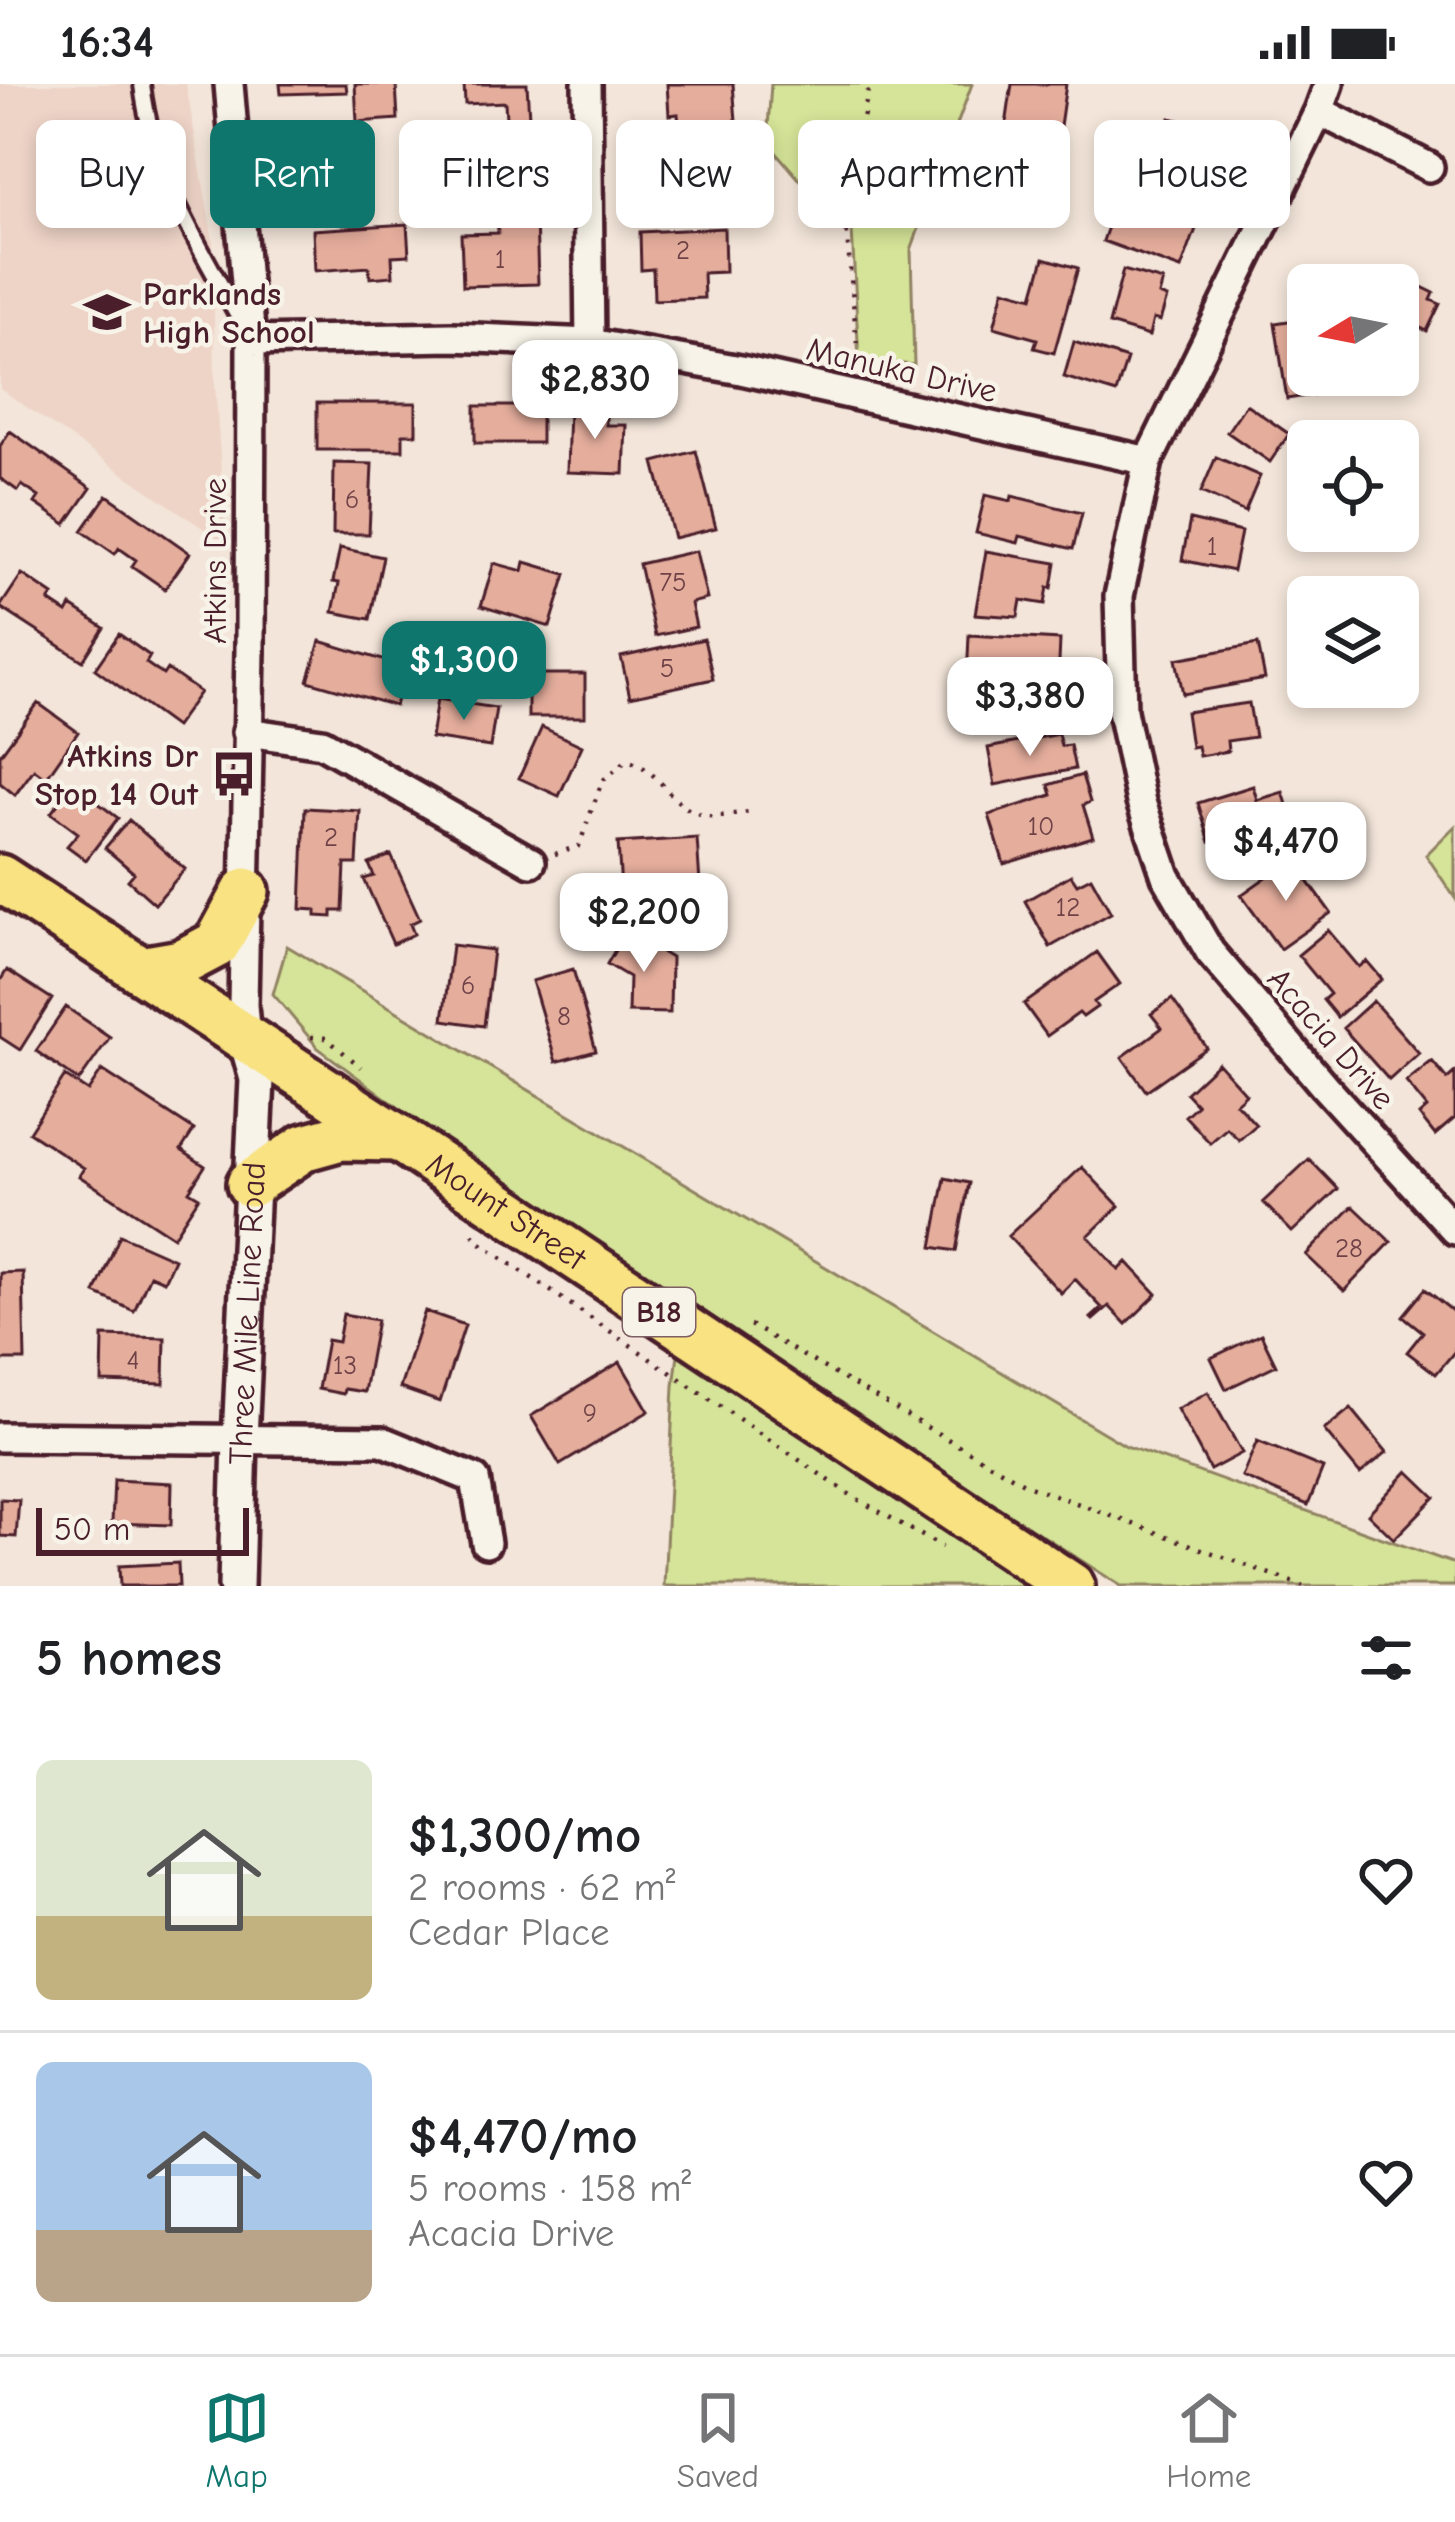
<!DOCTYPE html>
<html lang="en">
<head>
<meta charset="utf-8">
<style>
	:root { --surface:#fff; --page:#f6f6f6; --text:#202124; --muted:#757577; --line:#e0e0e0; --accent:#0f766e }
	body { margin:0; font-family:"Comic Neue",sans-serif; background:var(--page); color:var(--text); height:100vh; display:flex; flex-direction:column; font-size:45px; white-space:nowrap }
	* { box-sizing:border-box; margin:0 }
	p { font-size:39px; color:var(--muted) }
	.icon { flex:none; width:66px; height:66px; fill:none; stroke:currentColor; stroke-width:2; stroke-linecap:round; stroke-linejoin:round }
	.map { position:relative; height:1502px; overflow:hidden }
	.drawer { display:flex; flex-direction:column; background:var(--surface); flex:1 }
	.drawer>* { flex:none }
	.guide { position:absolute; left:36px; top:36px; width:1383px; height:108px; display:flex; gap:24px }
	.needle { width:78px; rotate:260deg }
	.fabs { position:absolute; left:1287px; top:180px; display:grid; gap:24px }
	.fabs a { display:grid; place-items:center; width:132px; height:132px; border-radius:18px; background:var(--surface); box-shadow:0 6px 18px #0003; font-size:60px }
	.scale { position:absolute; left:36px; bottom:30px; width:213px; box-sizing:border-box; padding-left:12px; border:6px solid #4a1f2b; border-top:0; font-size:33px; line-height:42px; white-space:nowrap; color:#4a1f2b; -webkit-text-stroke:9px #f7f3e8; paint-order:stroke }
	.price { position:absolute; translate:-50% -102px; padding:0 27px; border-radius:24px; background:#fff; color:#222; font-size:39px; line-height:78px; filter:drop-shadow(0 3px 6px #0008) }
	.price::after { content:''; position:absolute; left:50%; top:72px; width:36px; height:27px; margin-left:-18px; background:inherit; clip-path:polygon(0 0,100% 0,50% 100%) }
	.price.selected { background:var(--accent); color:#fff }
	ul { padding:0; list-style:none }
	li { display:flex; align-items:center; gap:36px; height:300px; padding:0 36px }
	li+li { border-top:3px solid var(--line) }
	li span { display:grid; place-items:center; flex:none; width:336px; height:240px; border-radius:18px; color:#555 }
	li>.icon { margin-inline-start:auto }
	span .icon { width:144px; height:144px; fill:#fffc; stroke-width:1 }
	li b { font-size:51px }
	h2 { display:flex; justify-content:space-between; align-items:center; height:144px; padding:0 36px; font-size:51px }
	.pill { padding:0 42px; border-radius:18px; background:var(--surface); box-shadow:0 6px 18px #0003; font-size:42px; line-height:108px }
	.pill.selected { background:var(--accent); color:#fff }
	.status { display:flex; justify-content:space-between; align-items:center; height:84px; padding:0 60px; background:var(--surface); direction:ltr }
	.status svg { height:33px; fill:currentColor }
	.tab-bar { display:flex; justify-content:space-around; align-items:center; height:168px; border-top:3px solid var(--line); background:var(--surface); font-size:33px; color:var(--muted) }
	.tab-bar a { display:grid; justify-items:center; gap:6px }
	.tab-bar .selected { color:var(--accent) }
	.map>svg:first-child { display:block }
	.built { fill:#eed4c7 }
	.green { fill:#d5e498; stroke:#908262; stroke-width:3 }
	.building { fill:#e4ad9c; stroke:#4a1f2b; stroke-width:3 }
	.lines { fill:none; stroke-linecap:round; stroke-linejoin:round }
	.service-casing { stroke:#4a1f2b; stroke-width:22 }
	.minor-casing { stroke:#4a1f2b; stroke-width:36 }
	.tertiary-casing { stroke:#4a1f2b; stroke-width:42 }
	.trunk-casing { stroke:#4a1f2b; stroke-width:54 }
	.path { stroke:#4a1f2b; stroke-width:4.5; stroke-dasharray:3 9; stroke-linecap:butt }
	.service { stroke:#f7f3e8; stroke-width:14 }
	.minor { stroke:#f7f3e8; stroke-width:27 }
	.tertiary { stroke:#f7f3e8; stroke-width:33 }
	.trunk { stroke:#f8e281; stroke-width:45 }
	.labels { text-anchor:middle; stroke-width:9; stroke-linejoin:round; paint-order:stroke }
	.number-label { font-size:27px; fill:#704247 }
	.shield { fill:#f7f3e8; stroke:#7e5f64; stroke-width:3 }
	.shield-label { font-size:30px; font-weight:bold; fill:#4a1f2b }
	.poi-label { font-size:33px; font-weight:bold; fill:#4a1f2b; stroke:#f7f3e8; text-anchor:start }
	.street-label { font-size:33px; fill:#4a1f2b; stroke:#f7f3e8 }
</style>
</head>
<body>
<div class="status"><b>16:34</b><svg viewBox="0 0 49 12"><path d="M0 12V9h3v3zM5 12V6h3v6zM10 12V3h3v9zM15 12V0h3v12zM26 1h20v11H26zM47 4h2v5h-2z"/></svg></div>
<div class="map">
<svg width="1455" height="1502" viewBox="0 0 1455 1502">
	<rect width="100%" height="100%" fill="#f3e5d9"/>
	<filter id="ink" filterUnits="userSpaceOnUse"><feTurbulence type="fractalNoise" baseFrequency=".00833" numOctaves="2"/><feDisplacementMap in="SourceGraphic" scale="24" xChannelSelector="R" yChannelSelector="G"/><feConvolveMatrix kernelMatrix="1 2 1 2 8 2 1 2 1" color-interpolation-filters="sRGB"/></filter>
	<g filter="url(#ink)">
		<path class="built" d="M0 0H186L213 157 215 299 226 460 0 305Z"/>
		<path class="green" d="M771 0H972L911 166 914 281 859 276 852 146 806 103 767 58Z
			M1455 742V814L1426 771Z
			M287 862 1126 1362 1455 1480V1502H1121L548 1134 318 964 273 910Z
			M679 1263 1042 1502H664L674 1302Z"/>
		<path class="building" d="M280 0H346L347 8 281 10Z
			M355 0H396L398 35 357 38Z
			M464 0H527L529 34 506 35 505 18 465 20Z
			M667 0H733L737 49 680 53 678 30 669 31Z
			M1012 0H1066L1050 112 997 104Z
			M1170 34 1228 48 1210 118 1182 110 1185 97 1156 90Z
			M533 44 534 69 519 70 521 101 481 104 477 48Z
			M350 51 352 75 365 74 368 115 323 118 321 86 303 87 300 56Z
			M735 70 737 110 682 112V119H672V112L650 113 648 73Z
			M1117 116 1196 145 1181 185 1103 157Z
			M536 132 538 200 463 202 461 150 498 149 497 133Z
			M407 140 409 171 392 172 393 192 370 194 369 183 315 187 313 146Z
			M724 144 725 188 703 189 704 214 654 216 653 185 641 186 640 148Z
			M1044 174 1078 184 1054 269 1034 264 1037 255 994 243 1004 205 1033 213Z
			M1123 186 1163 197 1159 211 1167 214 1160 237 1153 235 1149 252 1109 240Z
			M1391 188 1434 209 1431 216 1440 220 1427 247 1398 233V201H1385Z
			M1330 191 1332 201H1308V226L1303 196Z
			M1308 234V291H1322L1325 309 1287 315 1275 239Z
			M1074 258 1127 275 1116 309 1064 293Z
			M317 319H416V350H403V366H317Z
			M1246 320 1289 350 1270 378 1227 348Z
			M475 322H541V359H475Z
			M569 322 606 323V341H626L624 390 567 388Z
			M10 347 91 404 66 440 35 419 39 413 22 401 18 407 0 394V362Z
			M696 367 716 444 674 454 654 378Z
			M1216 373 1260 392 1245 428 1201 408Z
			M334 379 372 380 369 450H333Z
			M107 411 190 469 165 505 132 482 136 476 119 464 115 470 82 447Z
			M985 411 1011 417 1012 412 1082 429 1073 465 1020 452 1018 459 976 449Z
			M1190 436 1241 448 1233 487 1182 476Z
			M340 464 383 473 370 535 333 528 339 499 333 498Z
			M696 467 707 515 691 519 696 543 655 552 639 480Z
			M986 467 1056 479 1052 504 1048 503 1045 520 1021 516 1018 533 975 530Z
			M525 478 566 490 550 543 481 522 494 479 523 487Z
			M22 490 53 511 49 517 67 529 71 522 104 544 83 577 0 523Z
			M453 549 508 569 506 575 520 581 509 611 440 586Z
			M119 550 150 572 146 579 163 591 167 585 200 608 175 643 95 585Z
			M969 551 1060 556 1058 600 1006 597 1005 621 966 619Z
			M704 555 713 595 630 613 621 573Z
			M320 557 406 583 395 622 308 597Z
			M1258 560 1265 595 1183 610 1176 575Z
			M528 590H585V633H528Z
			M437 615 496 624 490 663 431 654Z
			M38 619 78 648 46 694 34 685 15 711 0 699V671Z
			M1249 619 1255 653 1227 657 1228 667 1199 672 1197 662 1191 663 1186 628Z
			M542 643 582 662 559 712 519 694Z
			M1058 650 1061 662 1070 661 1075 685 995 701 988 664Z
			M1082 691 1090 718 1083 721 1093 753 1004 780 989 731 1052 711 1049 701Z
			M73 700 118 734 86 776 67 762 78 749 51 729Z
			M1253 702 1257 716 1283 708 1299 757 1257 771 1260 779 1232 788 1221 754 1210 758 1198 719Z
			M305 724 360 727 357 780H345L343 827H332V833L316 832V826L301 825Z
			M129 736 185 785 155 820 128 796 134 789 105 764Z
			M697 754 700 800 621 805 618 759Z
			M391 771 420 835 410 840 414 850 393 860 364 795 374 792 369 780Z
			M1292 775 1331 829 1280 865 1241 811Z
			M1071 791 1077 800 1091 793 1111 829 1050 863 1025 817Z
			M1328 846 1359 883 1367 877 1382 895 1337 933 1323 916 1330 910 1298 871Z
			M626 847 671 874 670 929 628 928 629 893 607 880Z
			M452 861 493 866 484 942 443 936Z
			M1097 868 1120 900 1094 918 1097 923 1083 933 1079 929 1047 952 1024 920Z
			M573 885 596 967 556 978 532 897Z
			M7 886 52 915 20 966 0 953V897Z
			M1172 915 1207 964 1146 1007 1122 973 1162 944 1151 930Z
			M1373 917 1419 969 1389 996 1343 944Z
			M66 923 110 953 79 997 36 967Z
			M1432 977 1447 995 1455 988V1034L1435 1051 1419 1031 1427 1024 1406 998Z
			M1218 979 1246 1010 1236 1019 1256 1041 1239 1056 1227 1044 1210 1059 1185 1032 1197 1021 1186 1009Z
			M102 986 194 1046 181 1066 205 1082 189 1107 199 1113 173 1153 79 1092 84 1084 29 1048 65 992 88 1007Z
			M1309 1075 1338 1105 1292 1148 1263 1118Z
			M1082 1083 1119 1122 1088 1152 1119 1186 1127 1178 1157 1210 1126 1240 1109 1222 1093 1236 1091 1234 1102 1224 1075 1195 1061 1209 1008 1152Z
			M945 1094 969 1099 956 1167 932 1163Z
			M1353 1122 1391 1158 1344 1207 1306 1171Z
			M120 1151 174 1175 164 1197 150 1191 134 1227 95 1209Z
			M23 1188 25 1276H0V1189Z
			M1425 1205 1455 1229V1267L1436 1290 1407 1268 1423 1248 1403 1232Z
			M425 1227 465 1241 440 1318 400 1304Z
			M343 1230 377 1236 364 1308 344 1305 343 1310 318 1305 327 1256 338 1258Z
			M1261 1250 1276 1281 1226 1305 1211 1274Z
			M103 1252 165 1254 164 1300 102 1298Z
			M620 1278 649 1327 560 1381 531 1332Z
			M1208 1308 1242 1369 1210 1386 1177 1325Z
			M1351 1324 1387 1368 1360 1390 1324 1346Z
			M1257 1357 1323 1384 1308 1421 1242 1393Z
			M1408 1387 1435 1413 1394 1455 1368 1430Z
			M114 1396 172 1399 171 1441 112 1439Z
			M0 1415 19 1416 16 1453 0 1452Z
			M178 1479 179 1502H120L119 1482Z"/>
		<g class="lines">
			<g class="service-casing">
				<path id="service" d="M142 0C152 90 200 164 243 241"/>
			</g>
			<g class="minor-casing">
				<path id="minor" d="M229 0 251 257 250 567 243 921 246 955
					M587 0 590 259
					M1319 27 1429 83
					M251 257 452 253 590 259 741 286 1148 377 1319 27 1329 0
					M1148 377 1119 512 1122 627 1141 718 1166 792 1210 868 1324 1002 1455 1146
					M247 648 322 659 531 778
					M0 1353 382 1357 475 1395 486 1459"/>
			</g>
			<g class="tertiary-casing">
				<g id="tertiary">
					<path id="s1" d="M236 1502 240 1355 257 995 246 955"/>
				</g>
			</g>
			<g class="trunk-casing">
				<g id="trunk">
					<path id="s2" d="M0 794 398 1054 1071 1502"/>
					<path d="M141 886 181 879 217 860 246 807"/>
					<path d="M250 1100 305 1063 341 1053 398 1054"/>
				</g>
			</g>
			<path class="path" d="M859 283 846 140 869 0
				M555 770 579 762 602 697 627 676C665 687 669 727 709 732 722 733 737 729 750 728
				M311 953 326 954 361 983
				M473 1150 479 1158 852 1412 942 1463
				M750 1241 1027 1401 1303 1502"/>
			<use href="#service" class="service"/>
			<use href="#minor" class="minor"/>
			<use href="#tertiary" class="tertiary"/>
			<use href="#trunk" class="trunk"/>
		</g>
	</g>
	<defs>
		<g id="school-bare" transform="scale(3.6)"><path d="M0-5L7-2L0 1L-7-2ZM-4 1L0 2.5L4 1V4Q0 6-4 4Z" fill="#4a1f2b" stroke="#f7f3e8" stroke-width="2.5" paint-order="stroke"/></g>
		<g id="bus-bare" transform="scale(3.6)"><path d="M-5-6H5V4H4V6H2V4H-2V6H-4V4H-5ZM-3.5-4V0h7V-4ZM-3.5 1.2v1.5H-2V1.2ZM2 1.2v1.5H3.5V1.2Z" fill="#4a1f2b" stroke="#f7f3e8" stroke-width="2.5" paint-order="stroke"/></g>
	</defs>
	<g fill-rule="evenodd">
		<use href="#school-bare" x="107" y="228"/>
		<use href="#bus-bare" x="234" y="690"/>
	</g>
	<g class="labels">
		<g class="number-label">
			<text x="683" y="175">2</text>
			<text x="500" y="184">1</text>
			<text x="352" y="424">6</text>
			<text x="1212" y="471">1</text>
			<text x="673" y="507">75</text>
			<text x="667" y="593">5</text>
			<text x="1041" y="751">10</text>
			<text x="331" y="762">2</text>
			<text x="1068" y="832">12</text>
			<text x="468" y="910">6</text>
			<text x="564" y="941">8</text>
			<text x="1349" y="1173">28</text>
			<text x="133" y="1285">4</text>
			<text x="345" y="1290">13</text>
			<text x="590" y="1338">9</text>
		</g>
		<rect class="shield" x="623" y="1204" width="72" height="48" rx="9"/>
		<g class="shield-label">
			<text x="659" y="1238">B18</text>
		</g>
		<g class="poi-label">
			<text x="143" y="221">Parklands<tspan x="143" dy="38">High School</tspan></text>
			<text x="198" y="683" text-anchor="end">Atkins Dr<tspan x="198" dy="38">Stop 14 Out</tspan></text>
		</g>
		<g class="street-label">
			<text transform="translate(902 285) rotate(13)" y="12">Manuka Drive</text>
			<text transform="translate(214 477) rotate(-90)" y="12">Atkins Drive</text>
			<text transform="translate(1332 954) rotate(49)" y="12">Acacia Drive</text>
			<text dy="12" stroke="none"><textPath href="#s2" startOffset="606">Mount Street</textPath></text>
			<text dy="12" stroke="none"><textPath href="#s1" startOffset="273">Three Mile Line Road</textPath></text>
		</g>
	</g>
</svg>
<div class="fabs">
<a><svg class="needle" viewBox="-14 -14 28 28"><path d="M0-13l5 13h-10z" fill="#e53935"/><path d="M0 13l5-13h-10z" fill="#757577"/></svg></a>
<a><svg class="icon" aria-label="locate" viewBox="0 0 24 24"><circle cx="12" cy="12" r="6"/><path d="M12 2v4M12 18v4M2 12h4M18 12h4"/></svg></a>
<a><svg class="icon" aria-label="layers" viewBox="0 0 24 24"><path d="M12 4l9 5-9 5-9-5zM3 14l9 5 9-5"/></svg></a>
</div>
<div class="scale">50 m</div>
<b class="price" style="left:595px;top:358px">$2,830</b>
<b class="price selected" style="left:464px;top:639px">$1,300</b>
<b class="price" style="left:1030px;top:675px">$3,380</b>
<b class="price" style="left:1286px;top:820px">$4,470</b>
<b class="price" style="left:644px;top:891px">$2,200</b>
<div class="guide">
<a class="pill">Buy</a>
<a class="pill selected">Rent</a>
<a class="pill">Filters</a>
<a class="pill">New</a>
<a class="pill">Apartment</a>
<a class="pill">House</a>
</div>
</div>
<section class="drawer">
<h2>5 homes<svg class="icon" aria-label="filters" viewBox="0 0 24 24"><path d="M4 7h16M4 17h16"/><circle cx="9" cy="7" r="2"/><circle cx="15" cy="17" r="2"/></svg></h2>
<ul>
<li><span style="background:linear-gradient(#dfe7d0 65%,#c2b280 0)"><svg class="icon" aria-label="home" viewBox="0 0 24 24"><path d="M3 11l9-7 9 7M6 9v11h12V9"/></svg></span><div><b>$1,300/mo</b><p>2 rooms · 62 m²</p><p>Cedar Place</p></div><svg class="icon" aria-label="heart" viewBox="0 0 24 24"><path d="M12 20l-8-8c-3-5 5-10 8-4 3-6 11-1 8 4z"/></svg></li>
<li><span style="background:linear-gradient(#a9c7e8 70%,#b9a48a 0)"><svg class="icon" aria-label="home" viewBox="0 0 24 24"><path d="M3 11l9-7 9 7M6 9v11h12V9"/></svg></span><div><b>$4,470/mo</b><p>5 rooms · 158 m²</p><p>Acacia Drive</p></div><svg class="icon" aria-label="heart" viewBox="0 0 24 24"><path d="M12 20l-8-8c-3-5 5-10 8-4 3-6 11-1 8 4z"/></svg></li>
</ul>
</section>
<nav class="tab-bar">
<a class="selected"><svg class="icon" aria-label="map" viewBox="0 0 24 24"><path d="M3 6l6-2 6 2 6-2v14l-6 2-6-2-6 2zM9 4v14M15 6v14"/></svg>Map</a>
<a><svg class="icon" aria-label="saved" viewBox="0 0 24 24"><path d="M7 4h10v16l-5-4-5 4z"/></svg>Saved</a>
<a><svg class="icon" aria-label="home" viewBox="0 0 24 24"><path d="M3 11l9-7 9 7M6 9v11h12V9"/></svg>Home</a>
</nav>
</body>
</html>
